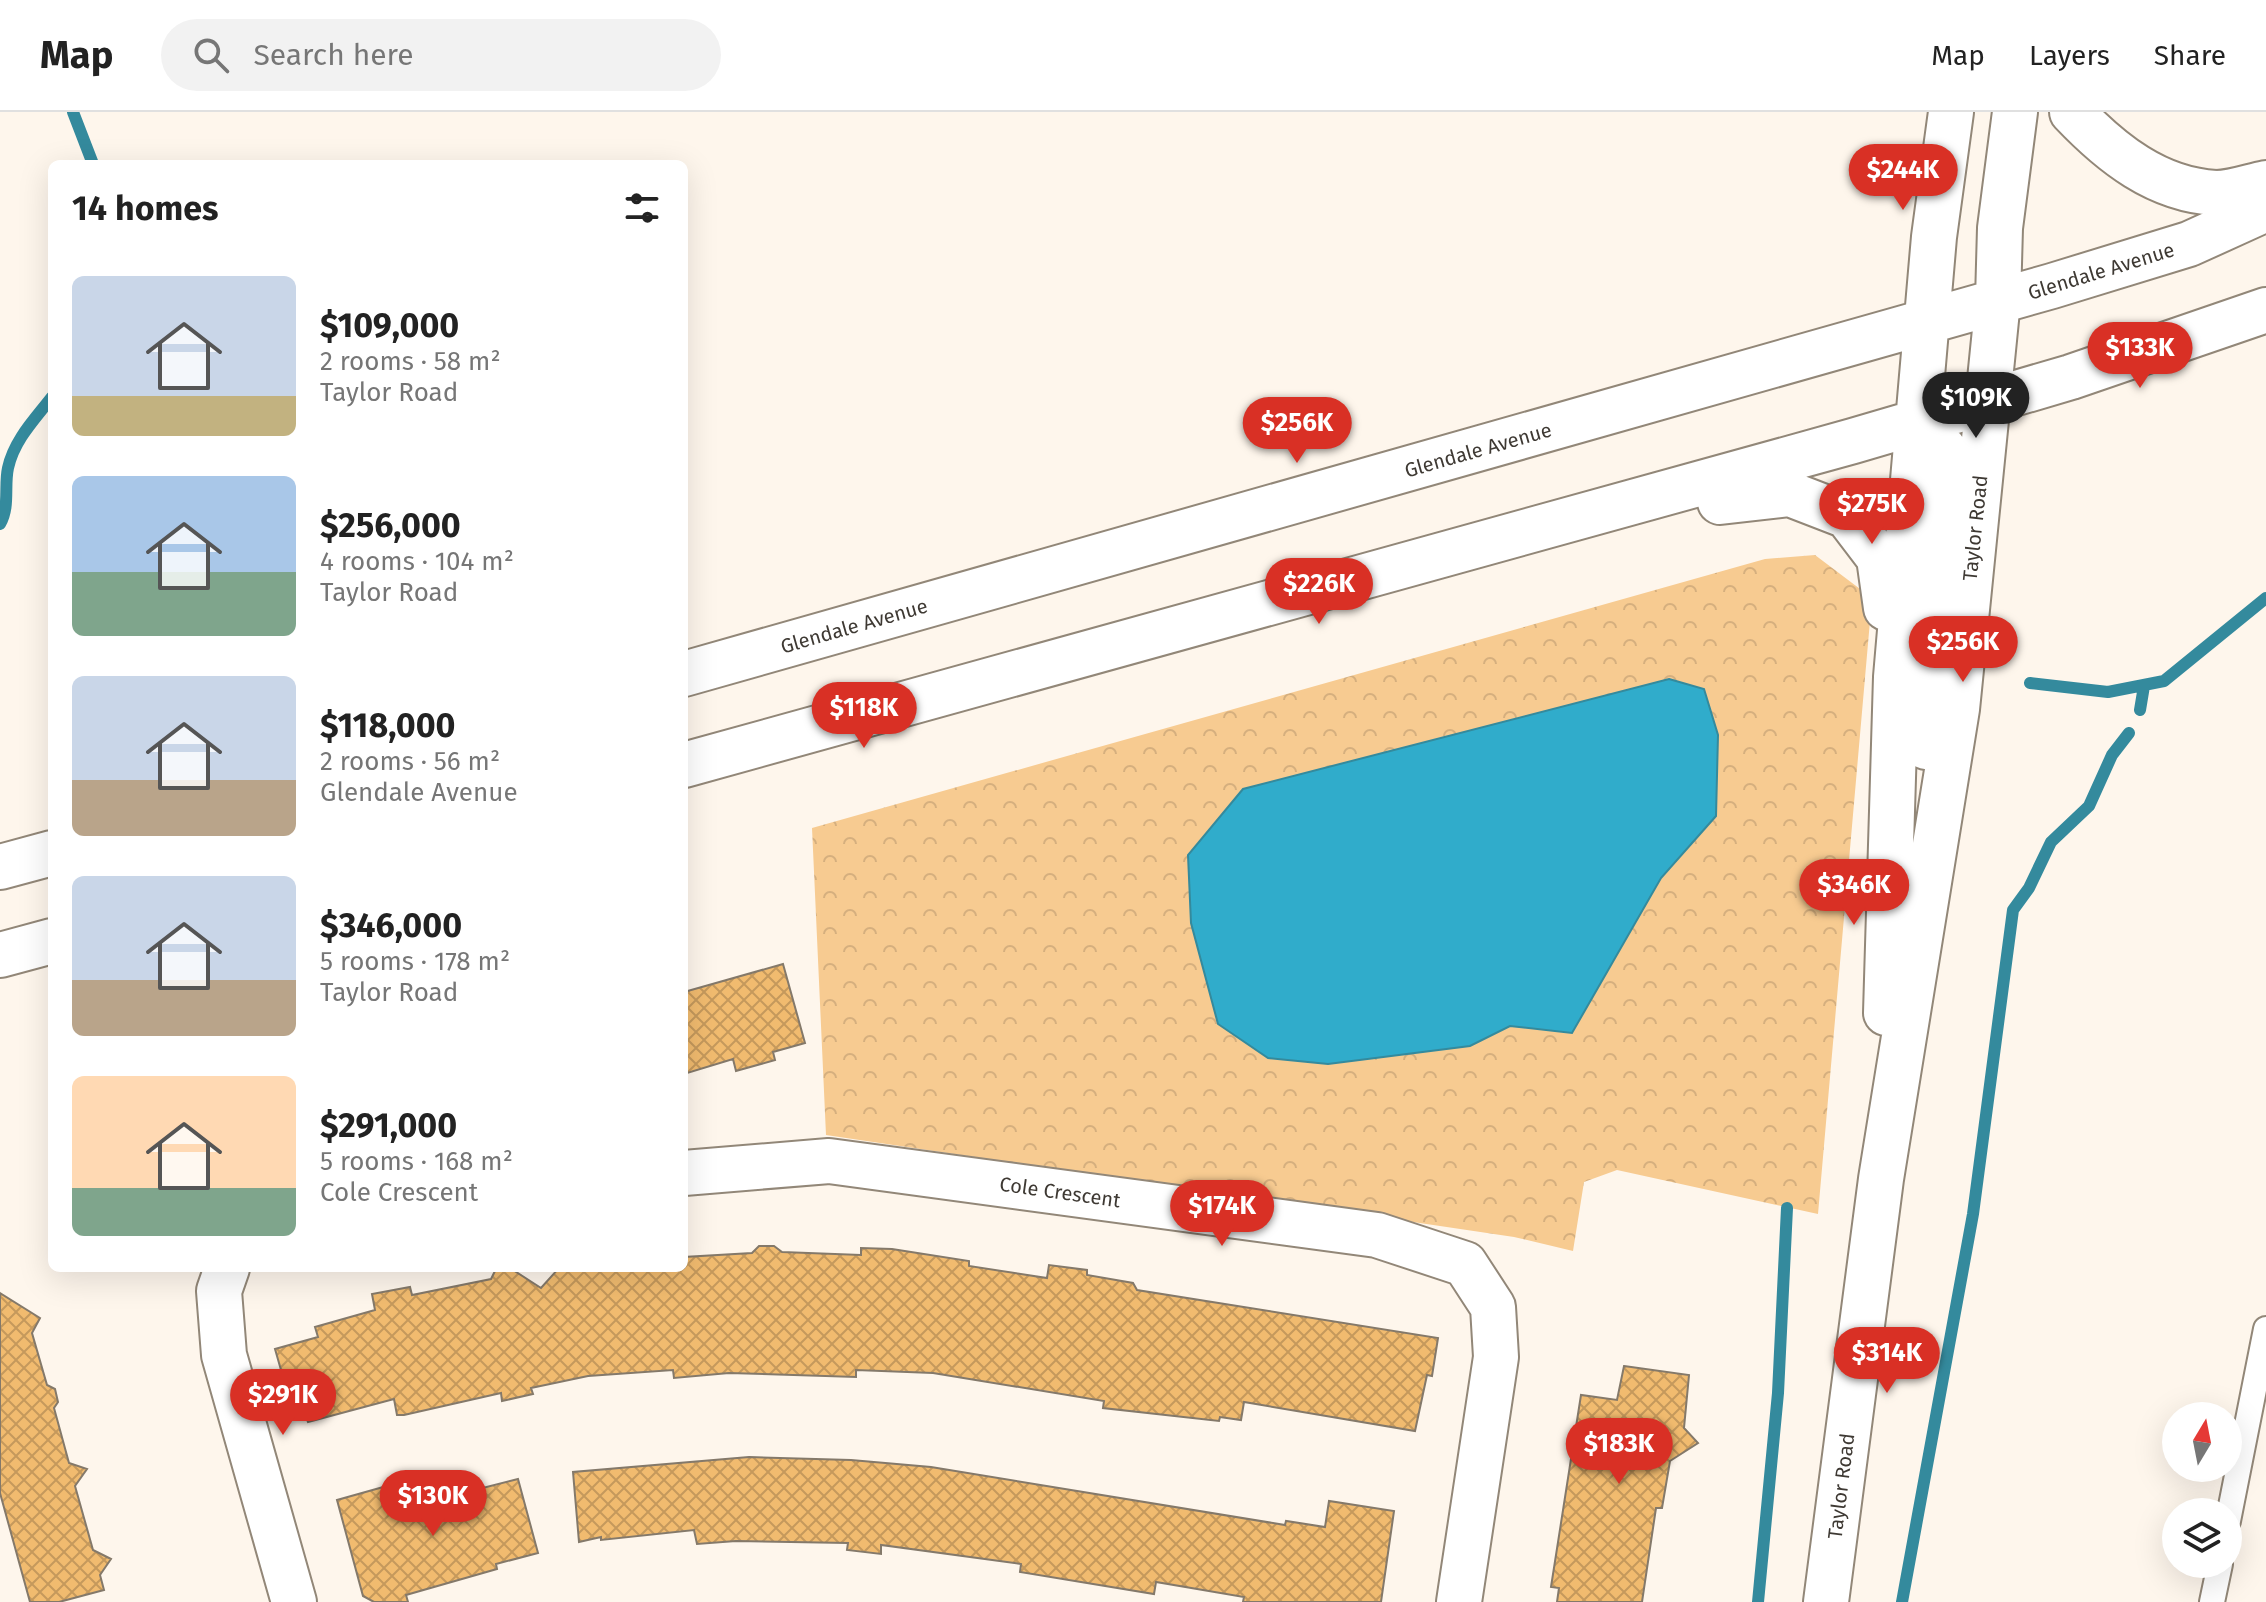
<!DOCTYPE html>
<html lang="en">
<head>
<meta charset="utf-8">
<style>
	:root { --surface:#fff; --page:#f2f2f2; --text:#222; --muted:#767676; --line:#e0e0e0; --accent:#d93025 }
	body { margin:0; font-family:"Fira Sans",sans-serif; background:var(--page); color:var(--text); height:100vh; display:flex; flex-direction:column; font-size:30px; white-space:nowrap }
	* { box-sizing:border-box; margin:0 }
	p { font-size:26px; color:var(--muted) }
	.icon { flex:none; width:44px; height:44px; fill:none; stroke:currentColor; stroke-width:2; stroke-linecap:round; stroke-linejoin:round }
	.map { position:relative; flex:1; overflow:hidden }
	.sheet { position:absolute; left:48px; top:48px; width:640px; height:1112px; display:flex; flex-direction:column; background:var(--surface); border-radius:12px; box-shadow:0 8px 32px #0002 }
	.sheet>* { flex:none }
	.needle { width:52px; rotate:10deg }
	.tools { position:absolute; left:2162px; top:1290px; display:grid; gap:16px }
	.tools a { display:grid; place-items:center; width:80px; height:80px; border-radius:50%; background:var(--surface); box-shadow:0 8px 32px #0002; font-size:40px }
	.price { position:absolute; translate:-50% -68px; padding:0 18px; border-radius:28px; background:var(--accent); color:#fff; font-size:26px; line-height:52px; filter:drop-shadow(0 2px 4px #0008) }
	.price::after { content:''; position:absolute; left:50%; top:48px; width:24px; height:18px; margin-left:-12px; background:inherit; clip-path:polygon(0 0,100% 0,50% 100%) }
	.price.on { background:#222; color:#fff }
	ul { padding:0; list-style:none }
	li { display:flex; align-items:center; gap:24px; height:200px; padding:0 24px }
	li span { display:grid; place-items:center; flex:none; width:224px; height:160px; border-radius:12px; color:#555 }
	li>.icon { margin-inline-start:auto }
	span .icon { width:96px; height:96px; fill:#fffc; stroke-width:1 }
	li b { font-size:34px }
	h2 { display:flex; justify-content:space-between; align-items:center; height:96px; padding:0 24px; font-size:34px }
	header { display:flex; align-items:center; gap:48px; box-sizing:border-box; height:112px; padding:0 40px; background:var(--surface); border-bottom:2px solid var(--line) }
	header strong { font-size:38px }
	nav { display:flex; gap:44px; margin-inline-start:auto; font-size:28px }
	.search { width:560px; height:72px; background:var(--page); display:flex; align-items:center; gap:20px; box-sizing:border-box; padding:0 28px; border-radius:44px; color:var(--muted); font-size:30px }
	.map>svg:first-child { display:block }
	.park { fill:url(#park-crowns) }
	.water { fill:#30accb; stroke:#348a9d; stroke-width:2 }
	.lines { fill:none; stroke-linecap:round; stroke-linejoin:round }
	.stream { stroke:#348a9d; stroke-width:12 }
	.building { fill:url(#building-cross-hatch); stroke:#84796a; stroke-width:2 }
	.lane-casing { stroke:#928778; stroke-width:28 }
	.street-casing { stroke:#928778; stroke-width:48 }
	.secondary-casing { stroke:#928778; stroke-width:48 }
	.lane { stroke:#fff; stroke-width:24 }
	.street { stroke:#fff; stroke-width:44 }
	.secondary { stroke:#fff; stroke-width:44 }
	.labels { text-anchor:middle; stroke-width:8; stroke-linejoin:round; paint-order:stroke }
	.street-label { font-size:20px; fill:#3e3933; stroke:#fff }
</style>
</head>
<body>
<header>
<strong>Map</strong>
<div class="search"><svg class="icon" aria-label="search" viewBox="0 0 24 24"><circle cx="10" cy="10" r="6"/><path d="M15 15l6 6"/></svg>Search here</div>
<nav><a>Map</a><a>Layers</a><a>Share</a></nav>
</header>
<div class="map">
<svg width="2266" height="1490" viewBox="0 0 2266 1490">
	<defs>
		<pattern id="park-crowns" width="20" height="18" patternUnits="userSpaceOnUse" patternTransform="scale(2)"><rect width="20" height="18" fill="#f7cb91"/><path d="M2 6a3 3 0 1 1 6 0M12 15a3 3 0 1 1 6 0" fill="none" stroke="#d5af7e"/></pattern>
		<pattern id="building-cross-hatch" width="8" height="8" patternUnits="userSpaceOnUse" patternTransform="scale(2)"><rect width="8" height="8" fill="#f1bb6f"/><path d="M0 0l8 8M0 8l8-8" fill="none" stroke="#c5995c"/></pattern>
	</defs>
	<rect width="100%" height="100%" fill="#fef6ec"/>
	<path class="park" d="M1815 443 1872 486 1818 1102 1617 1058 1584 1070 1573 1139 1514 1125 826 1023 812 716 1765 447Z"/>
	<path class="water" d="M1669 567 1704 577 1718 623 1716 704 1661 766 1572 921 1510 914 1470 934 1328 952 1268 946 1218 912 1191 811 1188 743 1243 677Z"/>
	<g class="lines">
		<path class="stream" d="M73 0 93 52
			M0 412C10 395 4 374 8 356 14 328 35 307 52 285
			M2030 571 2108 580 2164 569 2266 486
			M2140 598 2144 574
			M1758 1490 1778 1281 1787 1096
			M1902 1490 1973 1102 2013 798 2029 776 2051 730 2089 694 2112 643 2129 621"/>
	</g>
	<path class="building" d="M783 852 805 931 773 940 775 948 736 959 733 947 684 962V880Z
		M759 1134H774L782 1140 861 1143V1136L892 1137 969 1149V1154L1047 1166 1049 1153 1087 1158V1163L1133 1171 1137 1178 1438 1226 1432 1264 1427 1263 1415 1319 1244 1290 1241 1308 1220 1305 1219 1309 1103 1296 1104 1289 933 1261 856 1258V1265L729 1261 674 1266 673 1258 588 1264 531 1276 533 1282 502 1289 501 1281 404 1303H397L394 1287 308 1310 293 1270 285 1272 275 1237 318 1225 315 1215 375 1198 372 1182 410 1175 412 1183 491 1167 495 1159 510 1156 541 1176 559 1156H684V1145L752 1141Z
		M0 1181 40 1206 32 1221 47 1273 55 1277 58 1290 54 1296 69 1351 87 1357 75 1374 93 1438 111 1447 100 1463 104 1478 59 1490H30L0 1381Z
		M1624 1254 1689 1263 1684 1316 1698 1331 1670 1349 1662 1396H1656L1642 1490H1557L1559 1476 1551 1475 1581 1283 1617 1288Z
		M749 1345 851 1348 931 1355 1285 1413 1286 1409 1325 1415 1329 1389 1394 1399 1381 1490H1243L1244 1485 1156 1470 1154 1482 1020 1460 1021 1452 881 1433V1442L847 1438 848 1431 736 1429 697 1432 694 1418 601 1428V1425L579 1430 573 1360Z
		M518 1367 538 1441 496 1452 497 1457 406 1483 408 1490H374L363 1484 337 1388 401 1370 408 1395Z"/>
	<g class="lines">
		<g class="lane-casing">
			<path id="lane" d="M2228 1409 2266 1217
				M2212 1490 2220 1452"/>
		</g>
		<g class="street-casing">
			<path id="street" d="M684 1061 829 1049 1377 1123 1465 1152 1493 1195 1496 1245 1459 1490
				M227 1156 219 1179 224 1243 294 1490"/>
		</g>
		<g class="secondary-casing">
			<path id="secondary" d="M2072 0C2111 41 2157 78 2216 81 2232 81 2251 74 2266 71
				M1720 390 1790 382 1847 404 1879 446 1886 496
				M684 562 2052 174 2189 132 2266 97
				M1926 635 1944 337
				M684 653 1853 329 2071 265 2266 198
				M0 755 52 741
				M0 843 52 829
				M1886 901 1896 565 1934 125 1951 0
				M1826 1490 1881 1067 1957 597 1998 188 2000 116 2015 0"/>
		</g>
		<use href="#lane" class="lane"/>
		<use href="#street" class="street"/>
		<use href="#secondary" class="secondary"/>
	</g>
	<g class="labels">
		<g class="street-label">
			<text transform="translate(2101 159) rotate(-17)" y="7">Glendale Avenue</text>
			<text transform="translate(1478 338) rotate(-16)" y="7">Glendale Avenue</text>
			<text transform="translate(1975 416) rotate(-84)" y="7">Taylor Road</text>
			<text transform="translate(854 514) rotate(-16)" y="7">Glendale Avenue</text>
			<text transform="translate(1060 1080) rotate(8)" y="7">Cole Crescent</text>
			<text transform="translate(1841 1374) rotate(-83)" y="7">Taylor Road</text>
		</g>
	</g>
</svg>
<div class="tools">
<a><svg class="needle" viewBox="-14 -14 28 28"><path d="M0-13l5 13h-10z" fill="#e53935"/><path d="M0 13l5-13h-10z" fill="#767676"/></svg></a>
<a><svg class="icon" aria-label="layers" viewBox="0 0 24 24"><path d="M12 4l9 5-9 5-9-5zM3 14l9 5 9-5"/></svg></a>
</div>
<b class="price" style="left:1903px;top:100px">$244K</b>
<b class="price" style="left:2140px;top:278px">$133K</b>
<b class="price on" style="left:1976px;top:328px">$109K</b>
<b class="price" style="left:1297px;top:353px">$256K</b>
<b class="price" style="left:1872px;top:434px">$275K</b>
<b class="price" style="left:1319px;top:514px">$226K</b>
<b class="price" style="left:1963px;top:572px">$256K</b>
<b class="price" style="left:864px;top:638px">$118K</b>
<b class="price" style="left:1854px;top:815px">$346K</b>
<b class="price" style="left:1222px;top:1136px">$174K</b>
<b class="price" style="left:1887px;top:1283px">$314K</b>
<b class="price" style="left:283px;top:1325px">$291K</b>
<b class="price" style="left:1619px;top:1374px">$183K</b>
<b class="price" style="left:433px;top:1426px">$130K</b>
<section class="sheet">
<h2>14 homes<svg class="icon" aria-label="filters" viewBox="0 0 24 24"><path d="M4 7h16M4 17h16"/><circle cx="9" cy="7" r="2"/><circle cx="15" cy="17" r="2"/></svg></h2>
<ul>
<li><span style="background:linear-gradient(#c9d6e8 75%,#c2b280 0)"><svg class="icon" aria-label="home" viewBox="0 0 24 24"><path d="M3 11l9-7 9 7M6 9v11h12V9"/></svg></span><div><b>$109,000</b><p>2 rooms · 58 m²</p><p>Taylor Road</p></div></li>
<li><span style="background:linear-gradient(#a9c7e8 60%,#7fa58c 0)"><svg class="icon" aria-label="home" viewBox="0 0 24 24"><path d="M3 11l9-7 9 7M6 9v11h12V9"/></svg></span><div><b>$256,000</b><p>4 rooms · 104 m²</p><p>Taylor Road</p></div></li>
<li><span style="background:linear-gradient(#c9d6e8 65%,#b9a48a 0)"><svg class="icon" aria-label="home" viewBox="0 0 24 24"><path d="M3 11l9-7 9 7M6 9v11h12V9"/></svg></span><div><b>$118,000</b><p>2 rooms · 56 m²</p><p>Glendale Avenue</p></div></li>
<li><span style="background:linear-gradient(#c9d6e8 65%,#b9a48a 0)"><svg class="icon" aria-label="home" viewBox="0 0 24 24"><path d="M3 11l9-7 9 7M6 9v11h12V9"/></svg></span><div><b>$346,000</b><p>5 rooms · 178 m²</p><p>Taylor Road</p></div></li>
<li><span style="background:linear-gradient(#ffd9b3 70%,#7fa58c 0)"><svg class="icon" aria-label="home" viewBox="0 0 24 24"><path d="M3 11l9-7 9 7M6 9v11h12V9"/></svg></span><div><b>$291,000</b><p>5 rooms · 168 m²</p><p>Cole Crescent</p></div></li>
</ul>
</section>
</div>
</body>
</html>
